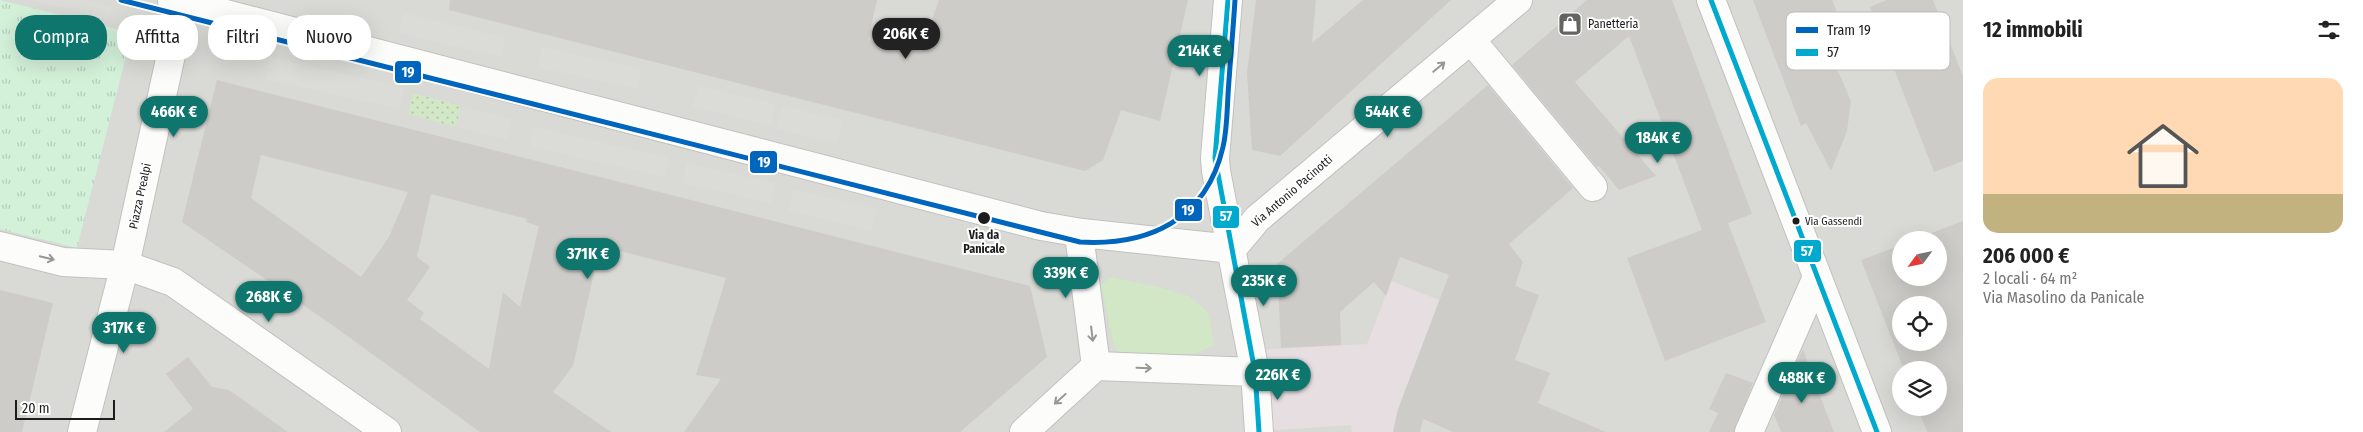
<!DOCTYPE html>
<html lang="it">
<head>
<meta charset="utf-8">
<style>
	:root { --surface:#fff; --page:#f6f6f6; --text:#222; --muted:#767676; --accent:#0f766e }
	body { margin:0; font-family:"Fira Sans Condensed",sans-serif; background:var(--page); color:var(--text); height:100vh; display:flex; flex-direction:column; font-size:19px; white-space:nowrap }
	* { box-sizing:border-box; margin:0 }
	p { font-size:16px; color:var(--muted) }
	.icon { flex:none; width:28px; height:28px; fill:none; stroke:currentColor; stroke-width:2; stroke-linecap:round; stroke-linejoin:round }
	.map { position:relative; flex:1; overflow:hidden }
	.side { display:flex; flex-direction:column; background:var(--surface); width:400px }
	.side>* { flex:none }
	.guide { position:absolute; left:15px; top:15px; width:475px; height:45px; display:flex; gap:10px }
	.needle { width:32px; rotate:237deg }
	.controls { position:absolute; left:1892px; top:231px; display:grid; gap:10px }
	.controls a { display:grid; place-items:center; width:55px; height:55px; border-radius:50%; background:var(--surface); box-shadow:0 5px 20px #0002; font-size:25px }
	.scale { position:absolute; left:15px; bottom:12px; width:100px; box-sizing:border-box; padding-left:5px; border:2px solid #1c1c1c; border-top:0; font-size:14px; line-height:18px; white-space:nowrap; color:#1c1c1c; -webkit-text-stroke:4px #fff; paint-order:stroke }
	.price { position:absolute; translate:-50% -42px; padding:0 11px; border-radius:18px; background:var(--accent); color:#fff; font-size:16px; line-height:32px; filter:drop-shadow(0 1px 2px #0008) }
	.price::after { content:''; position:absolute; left:50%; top:30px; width:15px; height:11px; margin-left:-8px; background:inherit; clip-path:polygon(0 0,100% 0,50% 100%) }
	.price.on { background:#222; color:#fff }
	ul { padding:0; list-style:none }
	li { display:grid; align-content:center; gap:10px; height:265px; padding:0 20px }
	li span { display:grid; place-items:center; height:155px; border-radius:15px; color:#555 }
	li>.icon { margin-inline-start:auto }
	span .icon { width:90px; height:90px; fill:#fffc; stroke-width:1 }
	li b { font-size:21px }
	h2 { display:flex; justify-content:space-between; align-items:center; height:60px; padding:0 20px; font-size:21px }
	.tag { padding:0 18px; border-radius:20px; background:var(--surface); box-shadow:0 5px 20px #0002; font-size:18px; line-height:45px }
	.tag.on { background:var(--accent); color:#fff }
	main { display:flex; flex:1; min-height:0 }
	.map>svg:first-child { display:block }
	.residential { fill:#d9d9d6; fill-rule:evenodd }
	.industrial { fill:#e7dee2 }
	.grass { fill:url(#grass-dots) }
	.park { fill:url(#park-tufts) }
	.garden { fill:#d1e7c5 }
	.parking { fill:#dbdbd8 }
	.building { fill:#cdccc8; fill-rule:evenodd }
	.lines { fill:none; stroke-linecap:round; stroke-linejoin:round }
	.minor-casing { stroke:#c1c1bf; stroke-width:30 }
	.minor { stroke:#fcfcfb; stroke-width:28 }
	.bus-1-casing { stroke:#fff; stroke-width:9 }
	.bus-1 { stroke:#00a9ce; stroke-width:5 }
	.tram-1-casing { stroke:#fff; stroke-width:9 }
	.tram-1 { stroke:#0065bd; stroke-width:5 }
	.oneway { stroke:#979797 }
	.stop-dot { fill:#1c1c1c; stroke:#fff; stroke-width:2 }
	.labels { text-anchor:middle; stroke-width:4; stroke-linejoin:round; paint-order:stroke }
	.bus-label { font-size:11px; fill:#1c1c1c; stroke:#fff; text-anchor:start }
	.poi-label { font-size:12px; fill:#1c1c1c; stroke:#fff; text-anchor:start }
	.street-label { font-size:12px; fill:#1c1c1c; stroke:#fff }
	.stop-label { font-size:12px; font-weight:bold; fill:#1c1c1c; stroke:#fff }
	.key { fill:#fff; stroke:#bbb; stroke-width:1 }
	.key-label { font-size:14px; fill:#1c1c1c }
	.line-badge { stroke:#fff; stroke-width:2 }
	.badge-label { font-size:14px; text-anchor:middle; font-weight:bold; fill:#fff }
</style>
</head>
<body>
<main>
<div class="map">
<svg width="1963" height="432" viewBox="0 0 1963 432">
	<defs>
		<pattern id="grass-dots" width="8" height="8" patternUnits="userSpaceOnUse" patternTransform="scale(1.25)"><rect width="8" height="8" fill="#d1e7c5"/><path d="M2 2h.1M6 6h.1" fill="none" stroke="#b3c6a9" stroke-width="1.8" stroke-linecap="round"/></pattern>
		<pattern id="park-tufts" width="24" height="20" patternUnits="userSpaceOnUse" patternTransform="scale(1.25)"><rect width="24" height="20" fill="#d3f0d9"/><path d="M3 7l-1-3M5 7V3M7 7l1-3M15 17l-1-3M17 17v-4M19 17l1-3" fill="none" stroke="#b5cdba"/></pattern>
	</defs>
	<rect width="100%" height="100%" fill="#eaeae5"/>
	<path class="residential" d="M0 0H1224L1212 159 1255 432H0Z
		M1228 0H1963V432H1259L1232 249 1215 158ZM1901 240H1939V278H1901ZM1901 305H1939V342H1901ZM1901 370H1939V408H1901Z"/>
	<path class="industrial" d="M1391 281 1525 334 1489 432H1453L1398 409 1393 432H1352L1351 425 1261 431 1253 350 1367 344Z"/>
	<path class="grass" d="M413 93 461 106 456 127 408 114Z"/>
	<path class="park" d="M0 0 132 33 77 248 0 229Z"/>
	<path class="garden" d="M1110 277 1158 287 1189 296 1208 312 1214 345 1195 354 1124 356 1114 347 1101 285Z"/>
	<path class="parking" d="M33 0H84L112 7 109 20Z
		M403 13 506 38 501 57 398 33Z
		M542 47 642 69 638 89 537 67Z
		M270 57 404 88 399 109 265 79Z
		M699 86 776 104 771 126 693 107Z
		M461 106 511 119 507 139 456 127Z
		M782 106 842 120 837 143 777 129Z
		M534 127 669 158 664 177 529 146Z
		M687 163 776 183 771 203 682 183Z
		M794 189 877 209 872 231 789 211Z"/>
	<path class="building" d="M450 0H877L868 40 921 52 939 0H1188L1160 121 1121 110 1103 160 1085 171 449 10Z
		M1256 0H1316L1312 43 1363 0H1451L1280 156 1252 150 1247 73Z
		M1587 0H1672L1752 214 1728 223 1766 322 1665 361 1627 258 1702 230 1629 36 1575 82 1656 176 1619 190 1599 166 1597 167 1512 65Z
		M1753 0H1832L1848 39 1827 46 1851 101 1847 131 1831 171 1806 123 1801 126Z
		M1887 0H1933L1963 76V161L1934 172 1870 7Z
		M217 80 1030 286 1047 357 960 432H684L721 379 696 375 726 278 600 246 573 366 553 392 611 432H480L328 322 182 222ZM261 155 408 192 389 237 361 277 251 198ZM431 194 527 219 526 222 539 226 520 307 503 292 489 369 420 319 424 313 407 300 430 267 417 257Z
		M1488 85 1573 188 1509 244 1523 262 1515 286 1539 295 1515 360 1550 373 1538 403 1606 432H1453L1423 419 1420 432H1393L1398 409 1449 275 1400 257 1386 296 1374 282 1340 312 1341 345 1281 348 1277 264Z
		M1963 221V432H1927L1918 408H1939V370H1904L1861 260 1901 245V278H1939V240H1913ZM1901 305H1939V342H1901Z
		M0 290 53 303 22 432H0Z
		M1803 349 1813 378 1834 432H1781L1774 415Z
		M188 357 212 387 229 390 288 432H164L193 409 166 374Z
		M1726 373 1753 383 1734 432H1709L1718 413 1709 409Z"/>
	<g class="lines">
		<g class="minor-casing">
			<path id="minor" d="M172 0 1041 226 1082 233 1232 249
				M1228 0 1215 158 1216 171 1255 372 1259 432
				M1711 0 1877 432
				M1471 40 1593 187
				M1082 233 1080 242 1096 366
				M0 246 63 262 125 265 173 282 387 432
				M1232 249 1257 219 1518 0
				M82 432 125 265 183 0
				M1024 432 1096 366 1255 372
				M1749 432 1817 277"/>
		</g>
		<use href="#minor" class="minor"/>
		<g class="bus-1-casing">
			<path id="bus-1" d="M1228 0 1215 158 1255 372 1259 432
				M1711 0 1877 432"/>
		</g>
		<use href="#bus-1" class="bus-1"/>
		<g class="tram-1-casing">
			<path id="tram-1" d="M121 0 1080 242C1149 246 1206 220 1223 147 1227 130 1227 112 1228 95 1230 63 1233 32 1235 0"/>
		</g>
		<use href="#tram-1" class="tram-1"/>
	</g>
	<defs><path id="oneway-shaft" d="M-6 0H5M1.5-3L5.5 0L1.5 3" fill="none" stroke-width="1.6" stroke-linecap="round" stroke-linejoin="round" transform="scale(1.25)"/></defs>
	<g class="oneway">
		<use href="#oneway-shaft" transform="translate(1439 67) rotate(-40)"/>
		<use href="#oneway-shaft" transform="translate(47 258) rotate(14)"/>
		<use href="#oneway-shaft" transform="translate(1092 334) rotate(83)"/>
		<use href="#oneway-shaft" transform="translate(1144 368) rotate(2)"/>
		<use href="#oneway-shaft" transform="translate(1060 399) rotate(138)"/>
	</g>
	<defs>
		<g id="shop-square" transform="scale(1.25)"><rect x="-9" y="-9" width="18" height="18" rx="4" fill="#646462" stroke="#fff"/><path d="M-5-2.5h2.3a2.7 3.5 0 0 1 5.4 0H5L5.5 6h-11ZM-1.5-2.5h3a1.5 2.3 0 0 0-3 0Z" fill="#fff"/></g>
	</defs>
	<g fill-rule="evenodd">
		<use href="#shop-square" x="1570" y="24"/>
	</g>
	<g class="stop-dot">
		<circle cx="984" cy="218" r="7"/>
		<circle cx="1796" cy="221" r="4.5"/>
	</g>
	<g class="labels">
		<g class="bus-label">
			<text x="1805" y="225">Via Gassendi</text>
		</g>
		<g class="poi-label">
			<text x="1588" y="28">Panetteria</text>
		</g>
		<g class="street-label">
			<text transform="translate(1292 191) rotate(-41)" y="4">Via Antonio Pacinotti</text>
			<text transform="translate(140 196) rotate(-78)" y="4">Piazza Prealpi</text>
		</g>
		<g class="stop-label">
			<text x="984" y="239">Via da<tspan x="984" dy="14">Panicale</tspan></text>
		</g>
	</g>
	<rect x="1786" y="12" width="164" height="58" rx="8" class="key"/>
	<rect x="1796" y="27" width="22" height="6" fill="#0065bd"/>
	<rect x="1796" y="49" width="22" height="7" fill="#00a9ce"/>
	<g class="key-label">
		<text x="1827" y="35">Tram 19</text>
		<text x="1827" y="57">57</text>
	</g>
	<g class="line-badge">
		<rect x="394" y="60" width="28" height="24" rx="5" fill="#0065bd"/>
		<rect x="749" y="150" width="29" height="24" rx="5" fill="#0065bd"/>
		<rect x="1174" y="198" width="29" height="24" rx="5" fill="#0065bd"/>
		<rect x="1212" y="205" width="28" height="24" rx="5" fill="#00a9ce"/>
		<rect x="1793" y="239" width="29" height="24" rx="5" fill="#00a9ce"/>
	</g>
	<g class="badge-label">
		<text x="408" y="77">19</text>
		<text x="764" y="167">19</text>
		<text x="1188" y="215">19</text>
		<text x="1226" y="221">57</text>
		<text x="1807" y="256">57</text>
	</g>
</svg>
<div class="controls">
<a><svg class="needle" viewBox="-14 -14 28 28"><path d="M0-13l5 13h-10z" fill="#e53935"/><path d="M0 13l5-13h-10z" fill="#767676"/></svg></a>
<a><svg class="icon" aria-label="locate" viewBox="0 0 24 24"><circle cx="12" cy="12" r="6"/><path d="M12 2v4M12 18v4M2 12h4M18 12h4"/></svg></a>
<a><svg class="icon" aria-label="layers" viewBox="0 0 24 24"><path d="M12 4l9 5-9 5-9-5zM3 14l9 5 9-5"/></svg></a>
</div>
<div class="scale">20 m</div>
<b class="price on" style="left:906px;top:60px">206K €</b>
<b class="price" style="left:1200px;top:77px">214K €</b>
<b class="price" style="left:174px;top:138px">466K €</b>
<b class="price" style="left:1388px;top:138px">544K €</b>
<b class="price" style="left:1658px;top:164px">184K €</b>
<b class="price" style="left:588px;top:280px">371K €</b>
<b class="price" style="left:1066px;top:299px">339K €</b>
<b class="price" style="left:1264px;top:307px">235K €</b>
<b class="price" style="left:269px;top:323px">268K €</b>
<b class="price" style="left:124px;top:354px">317K €</b>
<b class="price" style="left:1278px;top:401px">226K €</b>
<b class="price" style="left:1802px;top:404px">488K €</b>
<div class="guide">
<a class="tag on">Compra</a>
<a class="tag">Affitta</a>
<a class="tag">Filtri</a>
<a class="tag">Nuovo</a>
</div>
</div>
<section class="side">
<h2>12 immobili<svg class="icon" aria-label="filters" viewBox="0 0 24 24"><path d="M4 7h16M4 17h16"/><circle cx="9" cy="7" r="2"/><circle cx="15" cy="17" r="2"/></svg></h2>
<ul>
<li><span style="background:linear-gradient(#ffd9b3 75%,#c2b280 0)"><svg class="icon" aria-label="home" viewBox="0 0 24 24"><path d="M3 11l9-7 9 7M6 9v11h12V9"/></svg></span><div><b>206 000 €</b><p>2 locali · 64 m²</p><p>Via Masolino da Panicale</p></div></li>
</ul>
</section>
</main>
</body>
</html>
